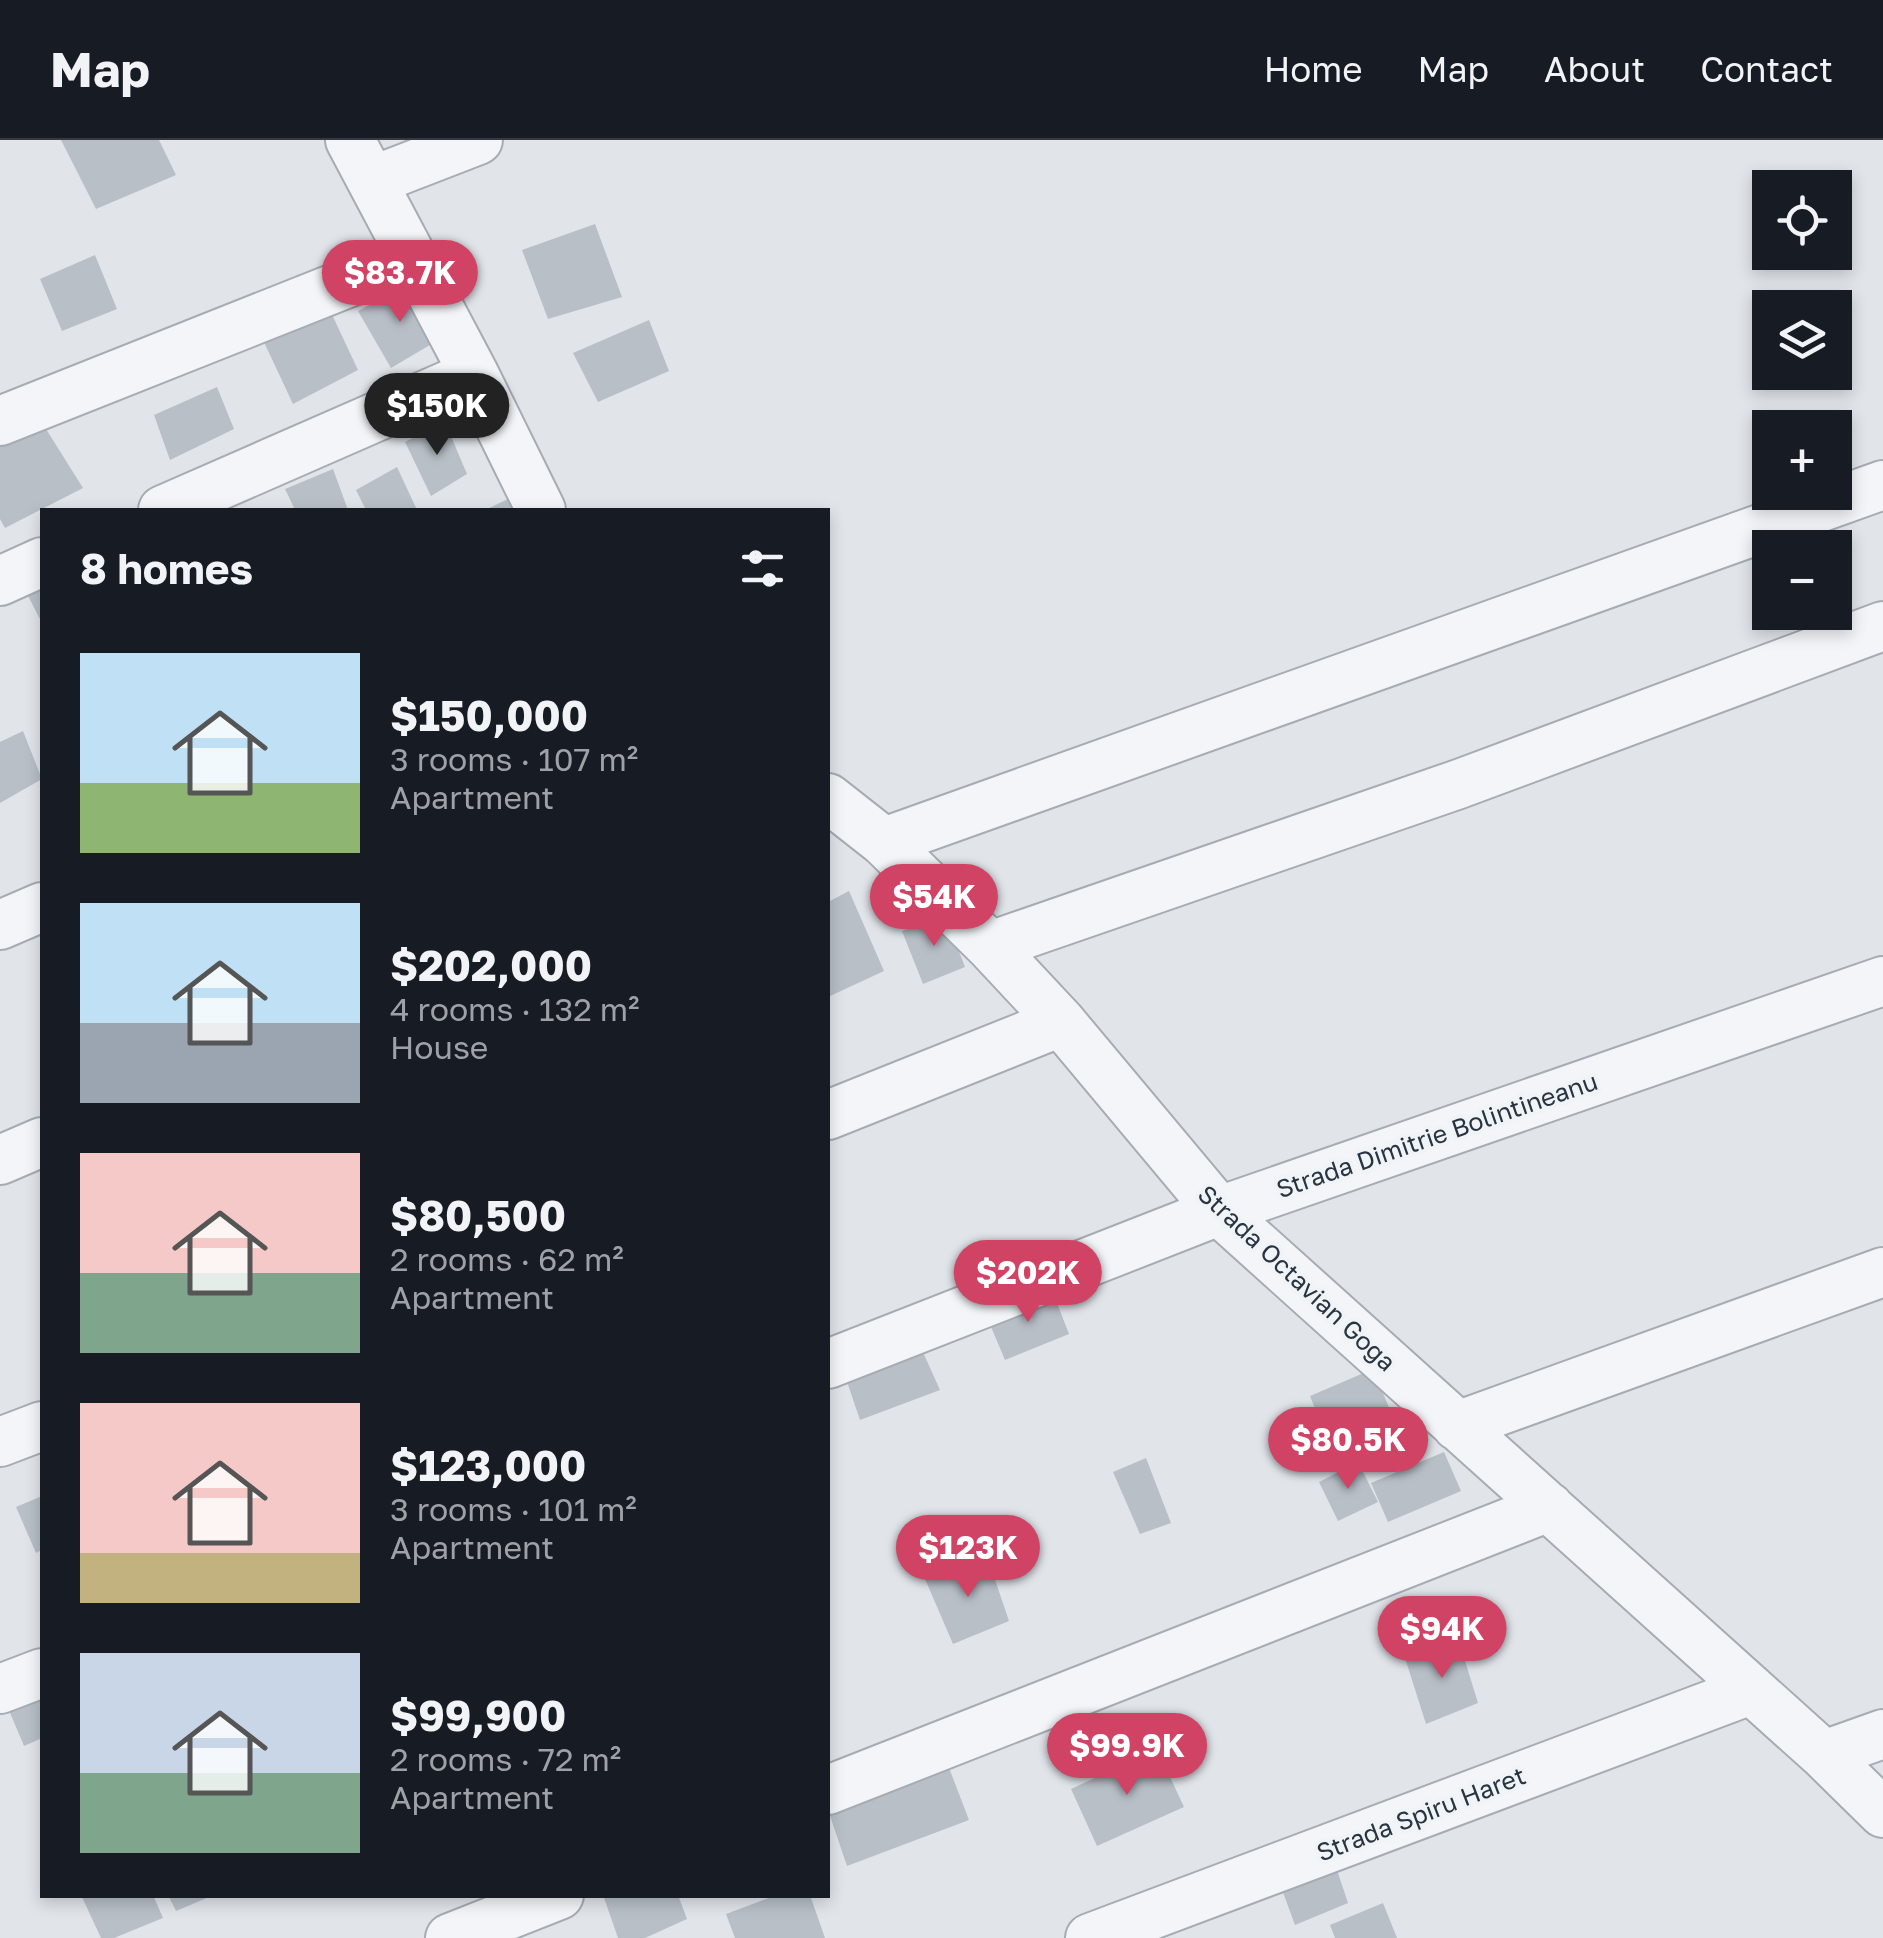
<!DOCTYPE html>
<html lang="en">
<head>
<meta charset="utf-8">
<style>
	:root { --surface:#171b24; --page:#20242c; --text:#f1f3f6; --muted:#9ea1a6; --line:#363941; --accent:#d14364 }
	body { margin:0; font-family:"Golos Text",sans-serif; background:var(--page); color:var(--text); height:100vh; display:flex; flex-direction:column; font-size:38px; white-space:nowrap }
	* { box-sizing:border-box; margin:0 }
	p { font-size:32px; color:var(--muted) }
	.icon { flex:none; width:55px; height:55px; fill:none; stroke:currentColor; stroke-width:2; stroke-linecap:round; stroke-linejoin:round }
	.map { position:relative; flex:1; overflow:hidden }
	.sheet { position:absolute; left:40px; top:368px; width:790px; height:1390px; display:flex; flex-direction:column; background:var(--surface); border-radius:0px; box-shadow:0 5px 15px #0003 }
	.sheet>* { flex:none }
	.fabs { position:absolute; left:1752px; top:30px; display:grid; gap:20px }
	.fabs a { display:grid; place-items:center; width:100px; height:100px; border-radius:0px; background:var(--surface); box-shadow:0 5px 15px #0003; font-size:50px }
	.price { position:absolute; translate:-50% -85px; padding:0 22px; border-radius:35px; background:var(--accent); color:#fff; font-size:32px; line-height:65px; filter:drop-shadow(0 2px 5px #0008) }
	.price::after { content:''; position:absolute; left:50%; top:60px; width:30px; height:22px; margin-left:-15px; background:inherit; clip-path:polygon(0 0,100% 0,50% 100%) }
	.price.on { background:#222; color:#fff }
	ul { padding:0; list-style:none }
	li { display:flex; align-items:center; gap:30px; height:250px; padding:0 40px }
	li span { display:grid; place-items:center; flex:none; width:280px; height:200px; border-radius:0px; color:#555 }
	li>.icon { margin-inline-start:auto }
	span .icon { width:120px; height:120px; fill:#fffc; stroke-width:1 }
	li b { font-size:42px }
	h2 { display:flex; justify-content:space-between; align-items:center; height:120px; padding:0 40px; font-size:42px }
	header { display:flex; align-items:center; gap:60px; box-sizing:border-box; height:140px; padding:0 50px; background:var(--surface); border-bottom:2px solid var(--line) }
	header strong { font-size:48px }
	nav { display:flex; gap:55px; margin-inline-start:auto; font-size:35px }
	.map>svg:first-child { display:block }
	.building { fill:#b8bfc7 }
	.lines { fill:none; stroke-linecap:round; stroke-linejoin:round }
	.minor-casing { stroke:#a6acb4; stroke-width:52 }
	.minor { stroke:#f4f5f8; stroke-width:48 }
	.labels { text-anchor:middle; stroke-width:8; stroke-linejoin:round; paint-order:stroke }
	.street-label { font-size:25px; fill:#293442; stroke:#f0f4f7 }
</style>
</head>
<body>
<header>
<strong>Map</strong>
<nav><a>Home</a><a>Map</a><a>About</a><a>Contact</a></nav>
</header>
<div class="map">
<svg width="1883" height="1798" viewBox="0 0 1883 1798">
	<rect width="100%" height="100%" fill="#e1e5ea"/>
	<path class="building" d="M61 0H159L176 35 96 69Z
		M595 84 622 157 548 179 522 110Z
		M95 115 117 169 62 191 40 139Z
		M412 143 440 199 391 228 358 171Z
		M328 166 358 230 293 264 263 200Z
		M649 180 669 231 598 262 573 213Z
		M217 247 234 289 170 320 154 275Z
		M36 273 83 348 5 388 0 379V290Z
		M445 282 467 334 431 356 405 302Z
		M397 327 417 370H366L356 350Z
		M333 329 348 370H295L285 349Z
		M514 356 522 370H485Z
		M42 445V483L26 452Z
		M23 591 42 639 0 663V602Z
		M849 751 884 831 828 857V762Z
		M945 775 965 827 923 844 902 791Z
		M1052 1150 1069 1194 1005 1220 986 1175Z
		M918 1201 940 1250 860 1280 843 1230Z
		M1373 1229 1390 1270 1326 1296 1310 1256Z
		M1444 1312 1461 1351 1388 1382 1371 1343Z
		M1146 1318 1171 1383 1140 1394 1113 1332Z
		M1358 1322 1378 1362 1338 1381 1319 1342Z
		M42 1356V1410L36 1413 16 1367Z
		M987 1416 1009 1481 953 1504 925 1439Z
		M1458 1498 1478 1563 1426 1584 1405 1518Z
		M42 1518V1598L24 1606 0 1549Z
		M1157 1609 1184 1667 1097 1706 1071 1649Z
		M948 1625 969 1680 847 1726 828 1670Z
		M1328 1703 1348 1763 1295 1785 1274 1728Z
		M81 1755H153L163 1778 114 1798H101Z
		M168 1755H214L176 1771Z
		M603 1755H678L687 1779 645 1798H618Z
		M777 1755H810L825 1798H735L726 1774Z
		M1383 1763 1397 1798H1335L1330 1785Z"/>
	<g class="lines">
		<g class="minor-casing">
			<path id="minor" d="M350 0 474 234 541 370
				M372 41 478 0
				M0 281 413 117
				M163 370 474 234
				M0 441 42 422
				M828 658 884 702 990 806 1061 882 1219 1071 1824 1615 1883 1673
				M884 702 1883 345
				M0 785 42 767
				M990 806 1459 644 1883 486
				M828 975 1061 882
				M0 1020 42 1002
				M828 1224 1219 1071 1883 841
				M1457 1286 1883 1132
				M0 1302 42 1286
				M0 1549 42 1533
				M1824 1615 1883 1594
				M828 1650 1549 1367
				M450 1798 559 1755
				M1090 1798 1751 1550"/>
		</g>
		<use href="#minor" class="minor"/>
	</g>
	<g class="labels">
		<g class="street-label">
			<text transform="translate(1437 995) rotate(-19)" y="9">Strada Dimitrie Bolintineanu</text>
			<text transform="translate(1297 1138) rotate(43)" y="9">Strada Octavian Goga</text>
			<text transform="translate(1421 1674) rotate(-21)" y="9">Strada Spiru Haret</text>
		</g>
	</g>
</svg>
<div class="fabs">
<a><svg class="icon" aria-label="locate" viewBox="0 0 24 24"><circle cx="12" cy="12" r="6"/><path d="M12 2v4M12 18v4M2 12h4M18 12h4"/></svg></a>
<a><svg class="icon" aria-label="layers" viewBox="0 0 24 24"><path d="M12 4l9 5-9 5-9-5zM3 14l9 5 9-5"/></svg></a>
<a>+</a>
<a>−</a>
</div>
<b class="price" style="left:400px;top:185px">$83.7K</b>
<b class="price on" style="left:437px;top:318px">$150K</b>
<b class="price" style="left:934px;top:809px">$54K</b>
<b class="price" style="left:1028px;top:1185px">$202K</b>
<b class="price" style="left:1348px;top:1352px">$80.5K</b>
<b class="price" style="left:968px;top:1460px">$123K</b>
<b class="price" style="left:1442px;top:1541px">$94K</b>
<b class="price" style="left:1127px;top:1658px">$99.9K</b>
<section class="sheet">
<h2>8 homes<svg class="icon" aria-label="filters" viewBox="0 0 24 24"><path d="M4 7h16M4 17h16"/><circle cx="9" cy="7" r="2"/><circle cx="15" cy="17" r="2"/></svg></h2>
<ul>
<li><span style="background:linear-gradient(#bfe0f5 65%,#8fb573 0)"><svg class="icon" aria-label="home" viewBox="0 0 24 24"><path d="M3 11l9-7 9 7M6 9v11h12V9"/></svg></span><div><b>$150,000</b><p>3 rooms · 107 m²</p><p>Apartment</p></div></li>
<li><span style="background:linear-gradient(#bfe0f5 60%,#9aa5b1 0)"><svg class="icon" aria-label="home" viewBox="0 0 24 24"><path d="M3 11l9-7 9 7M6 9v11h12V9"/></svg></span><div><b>$202,000</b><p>4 rooms · 132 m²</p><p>House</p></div></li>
<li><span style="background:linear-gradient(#f6c9c9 60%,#7fa58c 0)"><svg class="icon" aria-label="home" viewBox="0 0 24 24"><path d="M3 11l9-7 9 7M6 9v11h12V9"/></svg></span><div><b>$80,500</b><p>2 rooms · 62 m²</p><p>Apartment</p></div></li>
<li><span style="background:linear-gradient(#f6c9c9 75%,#c2b280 0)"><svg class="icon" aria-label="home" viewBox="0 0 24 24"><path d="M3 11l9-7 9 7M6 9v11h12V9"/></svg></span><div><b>$123,000</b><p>3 rooms · 101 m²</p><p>Apartment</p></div></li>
<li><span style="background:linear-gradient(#c9d6e8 60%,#7fa58c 0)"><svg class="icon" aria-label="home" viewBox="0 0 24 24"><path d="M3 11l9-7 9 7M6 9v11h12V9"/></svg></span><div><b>$99,900</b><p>2 rooms · 72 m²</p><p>Apartment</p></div></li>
</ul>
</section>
</div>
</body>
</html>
